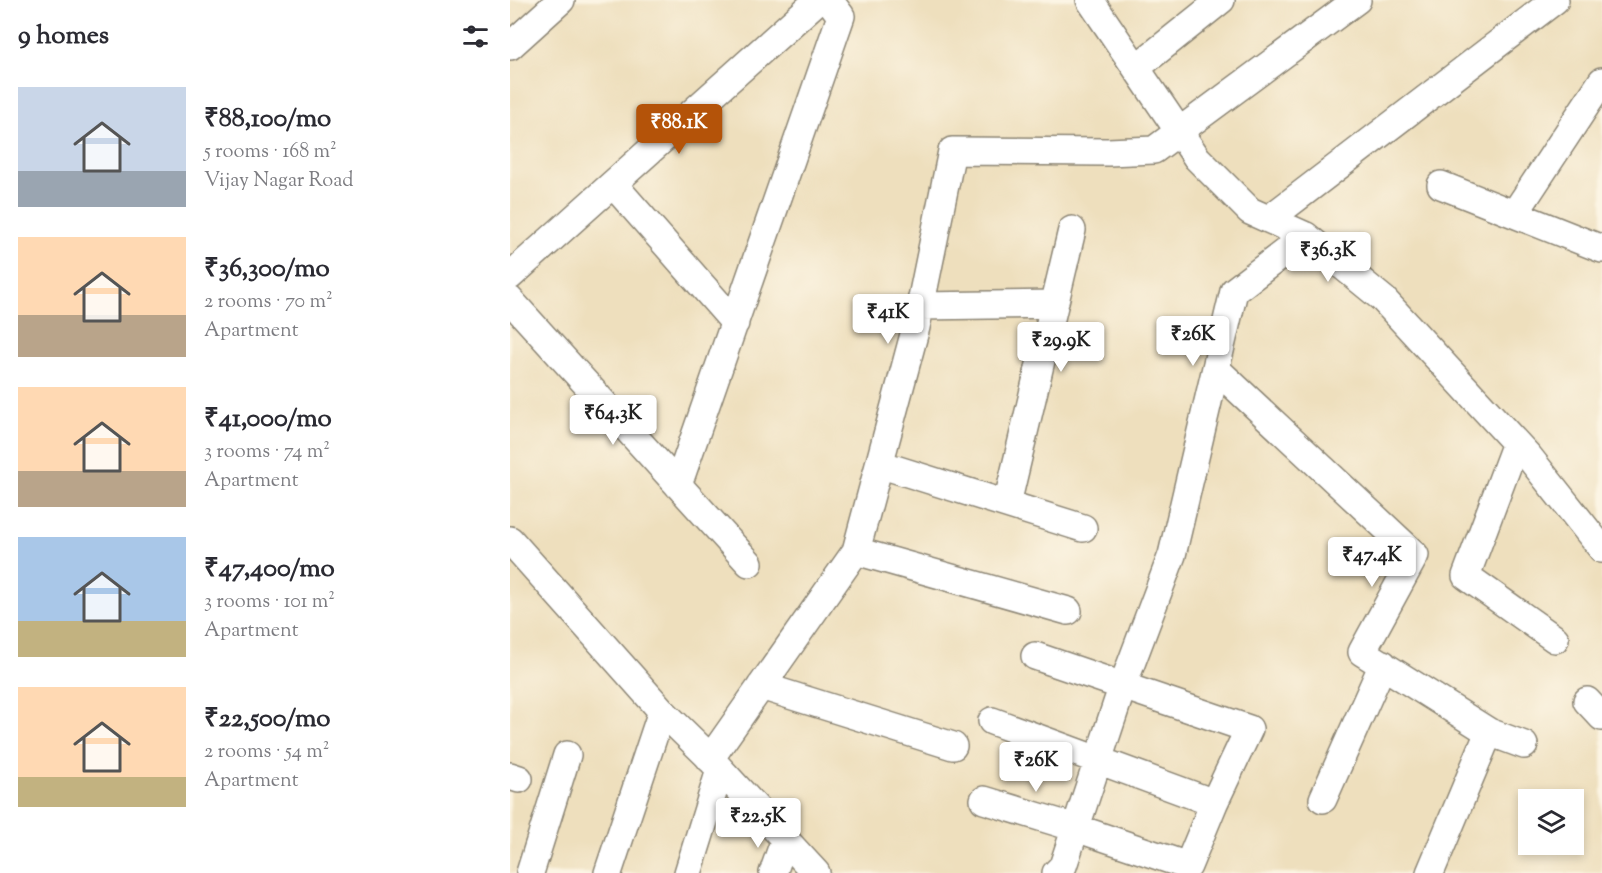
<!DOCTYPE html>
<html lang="en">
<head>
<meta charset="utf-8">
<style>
	:root { --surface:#fff; --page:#f7f7f7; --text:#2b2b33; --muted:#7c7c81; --accent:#b45309 }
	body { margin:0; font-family:"Sorts Mill Goudy",serif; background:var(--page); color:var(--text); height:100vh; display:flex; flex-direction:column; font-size:22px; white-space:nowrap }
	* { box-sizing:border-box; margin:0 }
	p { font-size:20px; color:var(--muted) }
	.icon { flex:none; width:33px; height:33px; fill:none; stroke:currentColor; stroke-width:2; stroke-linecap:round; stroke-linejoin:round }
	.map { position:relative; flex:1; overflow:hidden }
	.panel { display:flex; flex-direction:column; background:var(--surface); width:510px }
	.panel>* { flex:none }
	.buttons { position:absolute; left:1008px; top:789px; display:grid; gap:12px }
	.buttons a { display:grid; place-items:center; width:66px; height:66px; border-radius:0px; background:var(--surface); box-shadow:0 3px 9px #0003; font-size:30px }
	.price { position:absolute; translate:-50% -51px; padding:0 14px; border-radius:6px; background:#fff; color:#222; font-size:20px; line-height:39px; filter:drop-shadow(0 2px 3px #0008) }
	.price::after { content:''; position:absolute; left:50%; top:36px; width:18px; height:14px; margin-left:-9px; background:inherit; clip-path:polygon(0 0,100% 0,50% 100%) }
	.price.selected { background:var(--accent); color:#fff }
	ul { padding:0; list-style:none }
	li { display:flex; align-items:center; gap:18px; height:150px; padding:0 18px }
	li span { display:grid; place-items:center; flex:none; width:168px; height:120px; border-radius:0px; color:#555 }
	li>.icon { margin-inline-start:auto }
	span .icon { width:72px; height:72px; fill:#fffc; stroke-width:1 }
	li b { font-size:26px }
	h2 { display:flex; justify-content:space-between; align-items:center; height:72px; padding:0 18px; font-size:26px }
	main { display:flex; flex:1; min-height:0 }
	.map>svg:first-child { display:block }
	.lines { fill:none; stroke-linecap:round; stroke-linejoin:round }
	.minor-casing { stroke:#8c8574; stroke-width:30 }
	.minor { stroke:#fff; stroke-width:27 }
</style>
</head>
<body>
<main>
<section class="panel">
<h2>9 homes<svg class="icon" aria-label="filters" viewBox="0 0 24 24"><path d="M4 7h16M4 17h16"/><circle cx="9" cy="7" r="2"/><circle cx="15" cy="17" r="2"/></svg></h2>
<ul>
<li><span style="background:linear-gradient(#c9d6e8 70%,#9aa5b1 0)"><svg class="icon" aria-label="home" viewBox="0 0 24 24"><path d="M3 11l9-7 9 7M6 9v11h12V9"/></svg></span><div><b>₹88,100/mo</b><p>5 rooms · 168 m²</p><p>Vijay Nagar Road</p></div></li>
<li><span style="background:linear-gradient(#ffd9b3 65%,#b9a48a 0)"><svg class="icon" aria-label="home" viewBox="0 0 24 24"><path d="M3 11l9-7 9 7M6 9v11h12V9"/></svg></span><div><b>₹36,300/mo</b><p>2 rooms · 70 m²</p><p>Apartment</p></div></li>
<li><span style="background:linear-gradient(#ffd9b3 70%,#b9a48a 0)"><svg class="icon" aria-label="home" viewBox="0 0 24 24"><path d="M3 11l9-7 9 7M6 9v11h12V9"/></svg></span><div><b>₹41,000/mo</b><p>3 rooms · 74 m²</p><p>Apartment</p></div></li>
<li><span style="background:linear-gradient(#a9c7e8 70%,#c2b280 0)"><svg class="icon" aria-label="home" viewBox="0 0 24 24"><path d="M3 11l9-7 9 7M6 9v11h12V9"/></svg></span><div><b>₹47,400/mo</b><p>3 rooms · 101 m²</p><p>Apartment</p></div></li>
<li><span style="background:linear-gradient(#ffd9b3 75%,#c2b280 0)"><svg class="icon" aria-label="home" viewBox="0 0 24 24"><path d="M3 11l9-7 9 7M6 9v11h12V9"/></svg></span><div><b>₹22,500/mo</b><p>2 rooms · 54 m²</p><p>Apartment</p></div></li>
</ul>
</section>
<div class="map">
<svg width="1092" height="873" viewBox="0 0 1092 873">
	<rect width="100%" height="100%" fill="#fcf5e5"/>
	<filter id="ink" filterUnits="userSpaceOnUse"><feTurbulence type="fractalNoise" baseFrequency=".0167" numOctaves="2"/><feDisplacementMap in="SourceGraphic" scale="12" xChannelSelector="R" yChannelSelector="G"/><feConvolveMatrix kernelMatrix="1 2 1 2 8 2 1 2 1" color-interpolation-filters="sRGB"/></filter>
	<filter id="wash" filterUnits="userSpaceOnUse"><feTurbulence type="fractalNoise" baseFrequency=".008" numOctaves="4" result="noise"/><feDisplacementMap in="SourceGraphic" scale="24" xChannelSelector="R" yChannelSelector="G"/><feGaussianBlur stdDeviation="1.35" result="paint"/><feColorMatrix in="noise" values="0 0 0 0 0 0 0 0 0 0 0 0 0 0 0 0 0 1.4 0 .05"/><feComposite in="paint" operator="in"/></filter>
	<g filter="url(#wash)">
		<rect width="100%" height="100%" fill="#eedfbd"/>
	</g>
	<g filter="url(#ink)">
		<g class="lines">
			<g class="minor-casing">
				<path id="minor" d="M580 0 687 158 740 211 796 236 873 299 1019 457 1092 549
					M0 46 51 0
					M626 68 711 0
					M103 184 225 323
					M931 185 1092 249
					M1005 213 1092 81
					M759 219 1045 0
					M0 276 308 0
					M0 300 239 563
					M410 306 544 304
					M706 369 905 555 852 652 979 732 1014 745
					M1006 443 956 576 1045 639
					M369 464 573 528
					M168 485 331 16 319 0
					M497 504 562 230
					M0 540 152 711 196 754 306 873
					M346 551 558 611
					M251 686 443 746
					M1077 701 1092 717
					M482 721 704 803
					M200 759 346 551 406 327 442 151 598 152 644 150 847 0
					M0 776 9 779
					M813 799 873 664
					M474 800 566 828 678 866 704 803 739 729 525 656
					M20 873 57 755
					M98 873 152 711
					M178 873 210 770
					M263 873 275 839
					M546 873 553 866 613 685 662 555 724 291 796 236
					M920 873 979 732"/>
			</g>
			<use href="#minor" class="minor"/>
		</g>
	</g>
</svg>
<div class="buttons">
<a><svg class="icon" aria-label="layers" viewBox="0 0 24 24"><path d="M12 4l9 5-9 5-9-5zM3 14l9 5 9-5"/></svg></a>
</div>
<b class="price selected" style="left:169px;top:155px">₹88.1K</b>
<b class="price" style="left:818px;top:283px">₹36.3K</b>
<b class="price" style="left:378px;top:345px">₹41K</b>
<b class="price" style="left:683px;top:367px">₹26K</b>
<b class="price" style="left:551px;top:373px">₹29.9K</b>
<b class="price" style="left:103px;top:446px">₹64.3K</b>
<b class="price" style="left:862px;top:588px">₹47.4K</b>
<b class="price" style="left:526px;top:793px">₹26K</b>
<b class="price" style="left:248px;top:849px">₹22.5K</b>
</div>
</main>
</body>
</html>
